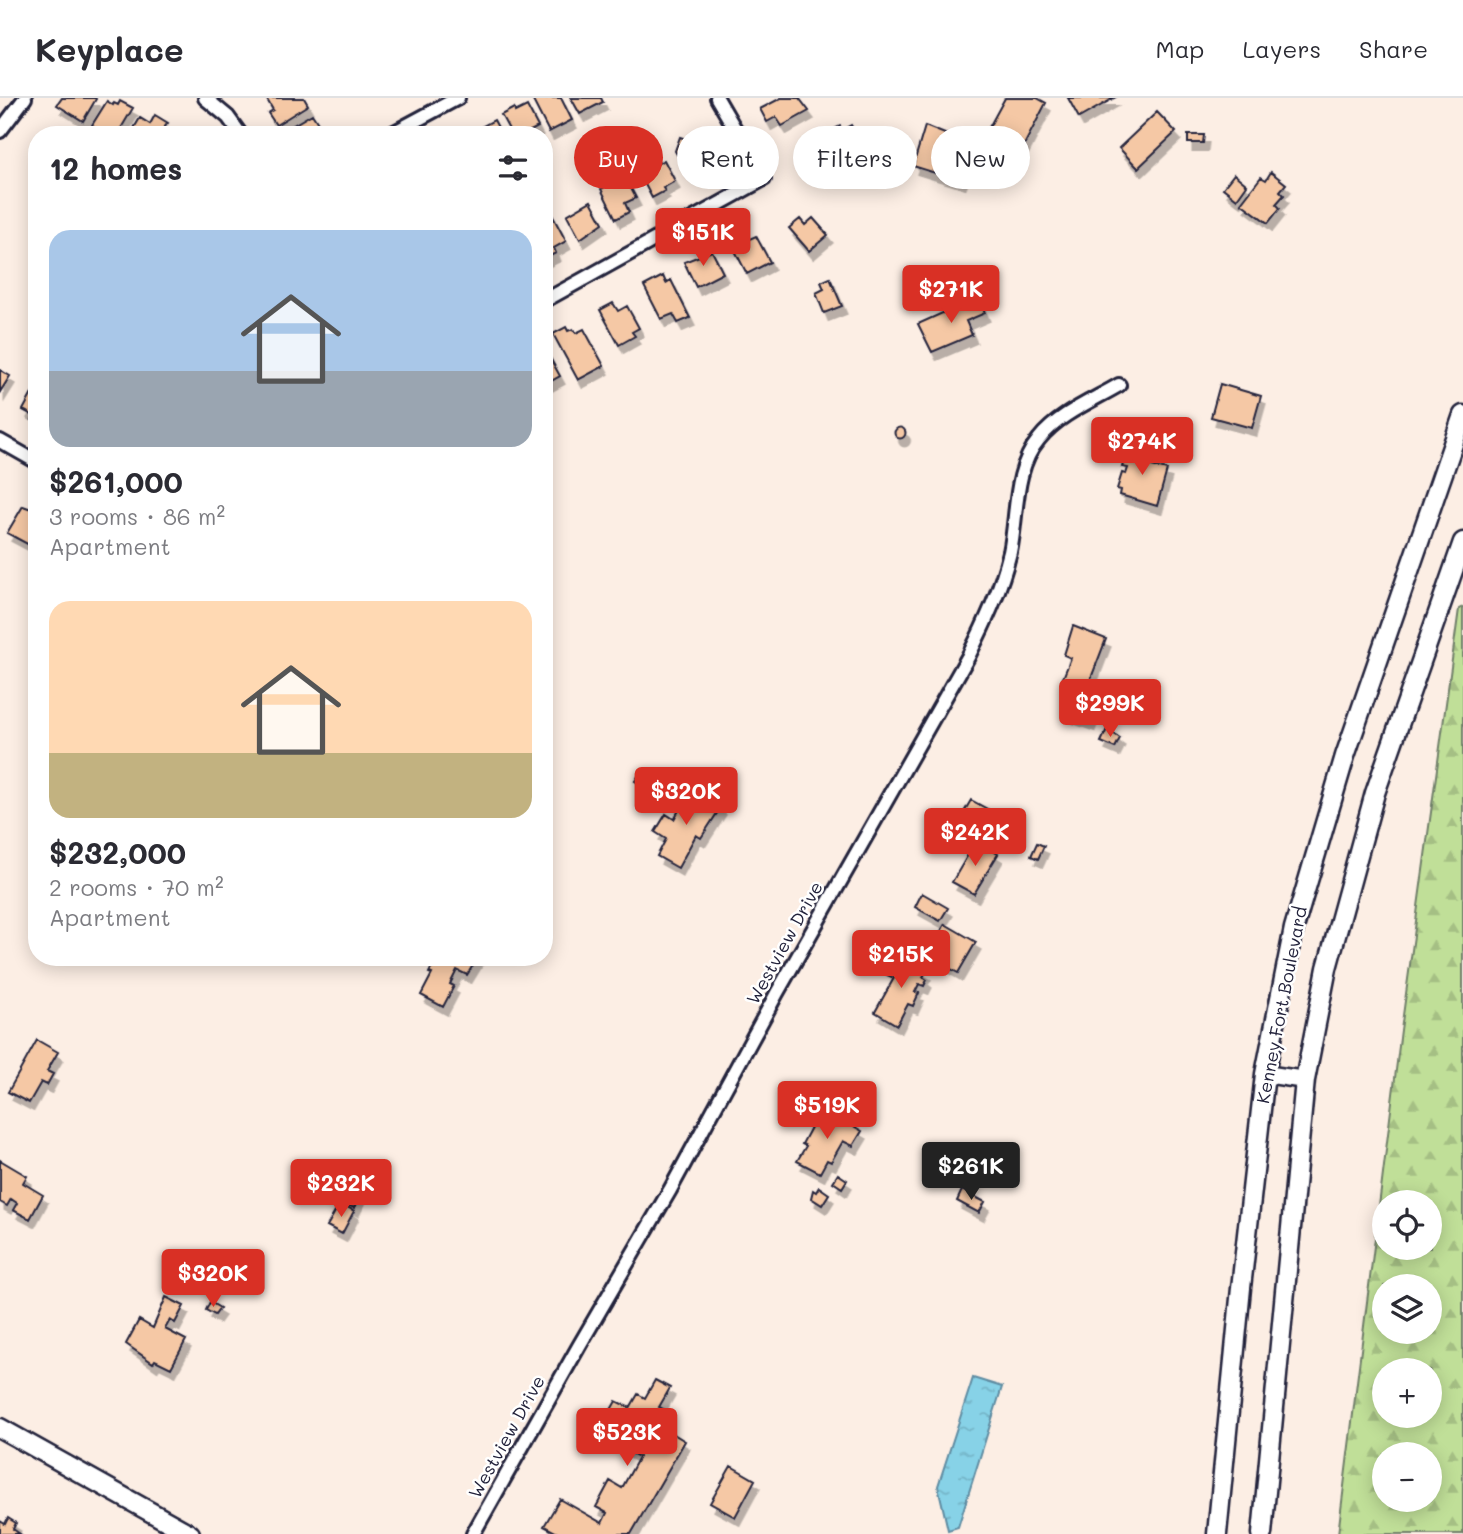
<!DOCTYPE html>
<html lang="en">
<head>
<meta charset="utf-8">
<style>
	:root { --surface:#fff; --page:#f7f7f7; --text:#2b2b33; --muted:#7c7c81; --line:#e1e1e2; --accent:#d93025 }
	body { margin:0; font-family:Mali,sans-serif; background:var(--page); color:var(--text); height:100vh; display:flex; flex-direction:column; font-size:26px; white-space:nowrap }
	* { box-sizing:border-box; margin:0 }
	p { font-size:23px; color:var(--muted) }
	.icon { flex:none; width:38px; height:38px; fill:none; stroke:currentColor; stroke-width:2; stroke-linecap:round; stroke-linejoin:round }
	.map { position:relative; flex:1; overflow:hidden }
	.panel { position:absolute; left:28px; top:28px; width:525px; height:840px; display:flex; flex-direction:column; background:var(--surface); border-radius:28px; box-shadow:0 4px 18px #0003 }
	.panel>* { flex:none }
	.top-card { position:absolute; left:574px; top:28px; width:665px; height:63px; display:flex; gap:14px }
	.tools { position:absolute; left:1372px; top:1092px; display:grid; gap:14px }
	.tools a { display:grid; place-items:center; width:70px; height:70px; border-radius:50%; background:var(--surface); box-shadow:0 4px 18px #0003; font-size:35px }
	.price { position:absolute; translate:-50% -60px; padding:0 16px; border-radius:7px; background:var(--accent); color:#fff; font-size:23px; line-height:46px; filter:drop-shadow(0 2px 4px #0008) }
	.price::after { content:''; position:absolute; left:50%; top:42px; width:21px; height:16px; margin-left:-10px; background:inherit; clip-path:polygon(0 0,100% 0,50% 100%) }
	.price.selected { background:#222; color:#fff }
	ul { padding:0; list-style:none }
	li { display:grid; align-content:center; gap:14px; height:371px; padding:0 21px }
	li span { display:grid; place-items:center; height:217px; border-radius:21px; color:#555 }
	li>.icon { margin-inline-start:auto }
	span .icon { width:126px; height:126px; fill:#fffc; stroke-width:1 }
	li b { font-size:30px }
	h2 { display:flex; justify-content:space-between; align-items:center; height:84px; padding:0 21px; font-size:30px }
	.pill { padding:0 24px; border-radius:32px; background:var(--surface); box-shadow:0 4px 18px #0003; font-size:24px; line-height:63px }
	.pill.selected { background:var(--accent); color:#fff }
	header { display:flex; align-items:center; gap:42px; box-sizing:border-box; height:98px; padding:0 35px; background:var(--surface); border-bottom:2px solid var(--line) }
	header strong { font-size:33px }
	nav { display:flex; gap:38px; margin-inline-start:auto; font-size:24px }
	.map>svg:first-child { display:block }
	.forest { fill:url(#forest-firs); stroke:#71806a; stroke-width:2; fill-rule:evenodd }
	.water { fill:url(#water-ripples); stroke:#5f8ca2; stroke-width:2 }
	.building { fill:#f5c8a5; stroke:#22223b; stroke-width:2; filter:url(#shadow) }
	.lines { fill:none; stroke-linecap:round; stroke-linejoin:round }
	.minor-casing { stroke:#22223b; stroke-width:18 }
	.tertiary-casing { stroke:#22223b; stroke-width:21 }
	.secondary-casing { stroke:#22223b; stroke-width:23 }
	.minor { stroke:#fff; stroke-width:12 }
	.tertiary { stroke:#fff; stroke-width:16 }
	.secondary { stroke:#fff; stroke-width:18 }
	.labels { text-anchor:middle; stroke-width:5; stroke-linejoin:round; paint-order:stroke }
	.street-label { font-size:18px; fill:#22223b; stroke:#fff }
</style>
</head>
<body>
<header>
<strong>Keyplace</strong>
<nav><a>Map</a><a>Layers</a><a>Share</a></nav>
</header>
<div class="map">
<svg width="1463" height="1436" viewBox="0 0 1463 1436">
	<defs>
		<pattern id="forest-firs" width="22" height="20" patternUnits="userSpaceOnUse" patternTransform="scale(1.75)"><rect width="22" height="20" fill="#c0df98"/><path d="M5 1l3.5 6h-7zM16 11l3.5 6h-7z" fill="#a5bf84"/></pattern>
		<pattern id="water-ripples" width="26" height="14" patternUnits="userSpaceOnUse" patternTransform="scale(1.75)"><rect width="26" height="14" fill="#87d2e7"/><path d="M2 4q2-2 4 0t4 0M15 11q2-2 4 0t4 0" fill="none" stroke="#74b4c7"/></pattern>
		<filter id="shadow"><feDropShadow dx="4.5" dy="8" stdDeviation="0" flood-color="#0004"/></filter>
	</defs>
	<rect width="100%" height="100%" fill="#fceee4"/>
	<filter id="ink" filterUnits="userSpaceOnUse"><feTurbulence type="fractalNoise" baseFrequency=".0143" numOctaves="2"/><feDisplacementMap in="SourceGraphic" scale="14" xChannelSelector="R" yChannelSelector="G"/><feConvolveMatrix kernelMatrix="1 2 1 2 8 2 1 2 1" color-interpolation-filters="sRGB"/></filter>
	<g filter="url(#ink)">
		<path class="forest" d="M1463 509V1436H1338L1401 932 1459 511ZM1384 1104H1430V1150H1384ZM1384 1188H1430V1234H1384ZM1384 1272H1430V1318H1384ZM1384 1356H1430V1402H1384Z"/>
		<path class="water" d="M973 1280 1002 1289 958 1429 948 1432 938 1388Z"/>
		<path class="building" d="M62 0H95L96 1 83 23 57 7Z
			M266 0H304L308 7 276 27 268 15 273 12Z
			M548 0H561L572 22 549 34 532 1Z
			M571 0H601L603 4 580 16Z
			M781 0H799L809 13 782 28 776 19 767 24 760 11Z
			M1005 0H1037L1046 5 1022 51 987 33Z
			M1068 0H1114L1079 20Z
			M107 3 113 7 114 5 118 7 120 3 133 10 117 37 106 35 94 37 98 31 92 27Z
			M527 8 538 29 523 37H512L501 17 514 10 515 14Z
			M1157 14 1176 34 1138 70 1119 50Z
			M312 16 321 30 326 27 331 35 327 37H281L280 35Z
			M155 17 168 25 158 37H130L140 20 150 26Z
			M494 22 502 37H483L485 35 481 29Z
			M851 27 860 43 851 47 852 51 826 66 823 60 819 63 816 57 810 61 803 48 840 28 842 32Z
			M925 28 975 48 961 83 913 68Z
			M1188 37H1204L1203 45H1188Z
			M680 39 692 43 700 39 715 66 689 78 675 53Z
			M664 62 675 83 663 90 665 93 652 100 639 75Z
			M1271 74 1286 86 1280 93 1284 97 1276 106 1280 110 1268 125 1241 105 1261 79 1266 82Z
			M1234 76 1247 87 1237 101 1223 90Z
			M625 79 636 100 625 105 629 114 616 121 601 91Z
			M591 103 603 125 580 141 567 117Z
			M550 113 566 143 554 150 556 155 544 161V117Z
			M813 120 828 137 809 153 789 130 800 121 805 127Z
			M742 137 745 143 756 138 770 164 747 176 730 143Z
			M712 153 723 175 696 189 684 164Z
			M663 178 666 185 671 182 690 220 678 225 673 216 661 221 644 188Z
			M830 180 842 208 824 215 816 195 824 191 821 184Z
			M978 199 985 215 966 223 972 237 932 254 918 226Z
			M613 205 618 213 627 208 639 230 632 234 635 238 619 247 600 212Z
			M566 229 568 233 573 231 576 235 584 231 604 268 578 282 553 236Z
			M544 249 560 278 544 287Z
			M0 272 10 278 0 294Z
			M1220 286 1261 298 1252 330 1211 319Z
			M34 292 37 293V324L32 322 34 318 23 312Z
			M894.5 335a5.5 5.5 0 1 1 11 0a5.5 5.5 0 1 1-11 0Z
			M1134 345 1152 351 1148 367 1167 372 1157 408 1120 397 1121 392 1117 391 1122 375 1126 376 1128 370 1122 369 1125 359 1130 360Z
			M23 408 37 413V442L33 449 7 435Z
			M1073 528 1106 541 1088 588 1096 591 1093 596 1100 599 1090 625 1068 617 1082 588 1063 580 1071 560 1064 557Z
			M1107 631 1120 640 1115 650 1101 644Z
			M641 674 650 679 644 689 635 683Z
			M691 691 712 701 711 703 721 709 701 740 696 737 678 770 657 758 666 741 655 734 666 716 674 721Z
			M971 702 998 717 988 734 961 719Z
			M976 743 998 756 974 796 952 784Z
			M1037 745 1044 748 1038 761 1031 758Z
			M922 795 948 810 940 823 915 809Z
			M945 826 976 844 958 875 916 851 921 842 933 848Z
			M453 859H478L467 877 457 872 450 886 454 888 443 909 421 897 432 876 429 875 436 861 448 867Z
			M897 859 926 874 923 879 927 882 924 888 919 886 915 894 919 895 913 908 908 906 897 927 875 914 894 880 887 877Z
			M37 942 58 954 47 973 53 976 47 987 41 984 29 1005 8 994Z
			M827 1013 862 1033 853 1048 843 1043 831 1064 827 1062 820 1075 797 1063 806 1048 802 1046 816 1020 821 1023Z
			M0 1062 27 1078 23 1085 43 1097 30 1121 13 1112 17 1105 11 1101 7 1108 0 1104Z
			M339 1071 367 1085 354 1110 327 1096Z
			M838 1076 847 1082 842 1090 833 1084Z
			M819 1089 829 1096 822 1107 811 1100 813 1092 816 1094Z
			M962 1092 985 1104 979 1115 957 1103Z
			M340 1105 354 1113 342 1136 327 1128Z
			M166 1199 184 1208 175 1225 170 1222 165 1231 186 1242 171 1270 155 1262 153 1265 126 1246 139 1222 153 1230Z
			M210 1204 220 1210 215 1217 206 1212Z
			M655 1282 670 1290 659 1309 667 1313 659 1327 685 1343 631 1436H559L544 1428 560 1401 602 1425 607 1415 596 1409 610 1383 622 1390 639 1359 597 1336 616 1303 630 1310 638 1296 645 1300Z
			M731 1368 755 1382 735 1419 710 1405Z
			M8 1420 16 1425 13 1431 20 1436H0V1423L5 1426Z"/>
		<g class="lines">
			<g class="minor-casing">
				<path id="minor" d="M205 0 228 19 241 37
					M0 33 25 0
					M389 37 458 0
					M544 203 764 81 717 0
					M0 343 37 364
					M473 1436 579 1248 670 1092 777 895 968 559C985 525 1001 491 1010 454 1018 416 1013 372 1039 341 1059 316 1092 303 1119 287"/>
			</g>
			<g class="tertiary-casing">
				<path id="tertiary" d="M1265 976 1305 982"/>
			</g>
			<g class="secondary-casing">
				<path id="secondary" d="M0 1330 190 1436
					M1217 1436 1241 1190 1265 976 1294 830 1345 658 1463 317
					M1262 1436 1305 982 1327 870 1375 695 1463 444"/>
			</g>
			<use href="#minor" class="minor"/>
			<use href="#tertiary" class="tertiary"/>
			<use href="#secondary" class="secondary"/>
		</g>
	</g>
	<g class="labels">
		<g class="street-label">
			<text transform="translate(785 845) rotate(-61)" y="6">Westview Drive</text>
			<text transform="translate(1282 907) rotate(-79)" y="6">Kenney Fort Boulevard</text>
			<text transform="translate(507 1339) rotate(-61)" y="6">Westview Drive</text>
		</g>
	</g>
</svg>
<div class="tools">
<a><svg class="icon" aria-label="locate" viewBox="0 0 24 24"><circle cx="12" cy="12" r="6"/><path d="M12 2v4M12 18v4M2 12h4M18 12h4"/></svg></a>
<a><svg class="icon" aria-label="layers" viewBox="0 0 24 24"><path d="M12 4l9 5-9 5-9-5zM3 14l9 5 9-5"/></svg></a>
<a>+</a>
<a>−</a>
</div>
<b class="price" style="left:703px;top:170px">$151K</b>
<b class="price" style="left:951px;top:227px">$271K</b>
<b class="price" style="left:1142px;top:379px">$274K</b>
<b class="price" style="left:1110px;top:641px">$299K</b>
<b class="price" style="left:686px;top:729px">$320K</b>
<b class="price" style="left:975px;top:770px">$242K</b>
<b class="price" style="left:901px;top:892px">$215K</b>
<b class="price" style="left:827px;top:1043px">$519K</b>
<b class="price selected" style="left:971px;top:1104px">$261K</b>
<b class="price" style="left:341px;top:1121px">$232K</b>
<b class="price" style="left:213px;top:1211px">$320K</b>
<b class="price" style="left:627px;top:1370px">$523K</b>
<div class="top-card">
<a class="pill selected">Buy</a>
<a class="pill">Rent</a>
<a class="pill">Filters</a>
<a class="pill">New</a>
</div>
<section class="panel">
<h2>12 homes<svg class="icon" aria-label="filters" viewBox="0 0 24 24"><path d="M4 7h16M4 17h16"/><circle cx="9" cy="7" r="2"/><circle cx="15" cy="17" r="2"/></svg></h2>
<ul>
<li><span style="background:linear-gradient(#a9c7e8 65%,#9aa5b1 0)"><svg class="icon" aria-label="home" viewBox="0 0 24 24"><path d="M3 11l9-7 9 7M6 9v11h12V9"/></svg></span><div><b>$261,000</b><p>3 rooms · 86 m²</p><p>Apartment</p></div></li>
<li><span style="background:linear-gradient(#ffd9b3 70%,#c2b280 0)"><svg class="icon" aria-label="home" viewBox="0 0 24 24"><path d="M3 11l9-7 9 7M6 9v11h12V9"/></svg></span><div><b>$232,000</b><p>2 rooms · 70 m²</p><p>Apartment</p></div></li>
</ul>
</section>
</div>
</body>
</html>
